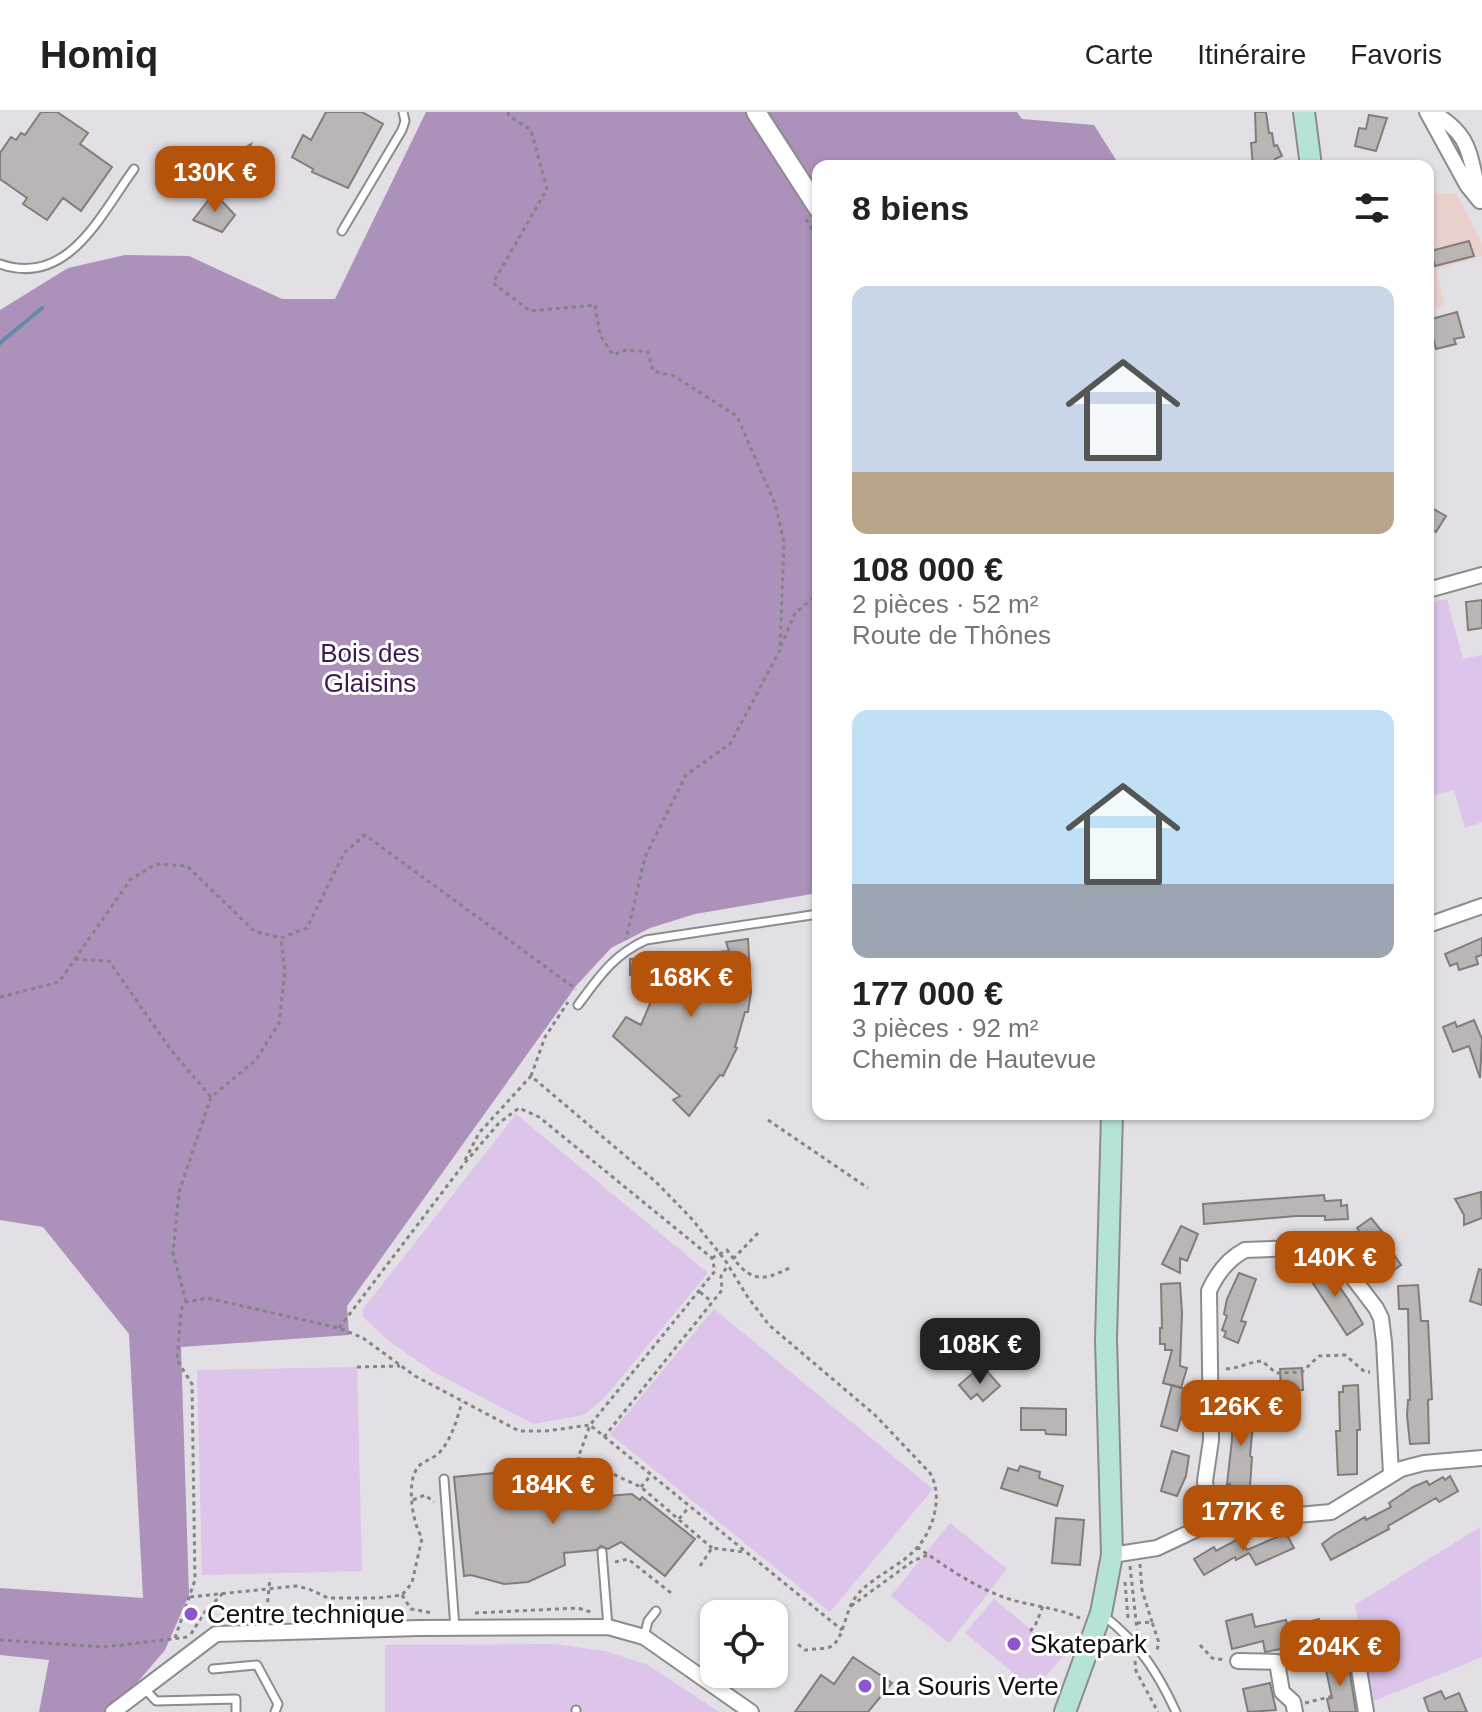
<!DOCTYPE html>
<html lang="fr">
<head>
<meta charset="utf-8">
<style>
	:root { --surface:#fff; --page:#f2f2f2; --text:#222; --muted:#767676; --line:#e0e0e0; --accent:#b45309 }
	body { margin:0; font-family:Arial,sans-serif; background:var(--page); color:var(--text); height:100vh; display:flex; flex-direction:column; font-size:30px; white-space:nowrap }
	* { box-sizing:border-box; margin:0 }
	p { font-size:26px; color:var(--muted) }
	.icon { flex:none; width:44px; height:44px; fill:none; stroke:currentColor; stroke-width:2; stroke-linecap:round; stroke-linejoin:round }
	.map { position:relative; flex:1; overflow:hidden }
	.drawer { position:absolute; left:812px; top:48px; width:622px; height:960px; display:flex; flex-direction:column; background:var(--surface); border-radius:16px; box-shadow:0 2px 6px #0004 }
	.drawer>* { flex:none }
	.tools { position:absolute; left:700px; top:1488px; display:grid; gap:16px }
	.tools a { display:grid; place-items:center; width:88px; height:88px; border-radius:16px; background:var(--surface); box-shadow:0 2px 6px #0004; font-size:40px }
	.price { position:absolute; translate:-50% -68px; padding:0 18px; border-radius:16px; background:var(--accent); color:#fff; font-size:26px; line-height:52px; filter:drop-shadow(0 2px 4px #0008) }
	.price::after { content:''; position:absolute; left:50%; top:48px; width:24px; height:18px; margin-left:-12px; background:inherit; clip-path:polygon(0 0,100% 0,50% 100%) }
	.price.selected { background:#222; color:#fff }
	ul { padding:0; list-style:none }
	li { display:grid; align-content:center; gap:16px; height:424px; padding:0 40px }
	li span { display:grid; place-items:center; height:248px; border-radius:16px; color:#555 }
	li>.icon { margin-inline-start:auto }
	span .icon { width:144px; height:144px; fill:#fffc; stroke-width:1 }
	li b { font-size:34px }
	h2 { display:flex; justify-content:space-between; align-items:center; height:96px; padding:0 40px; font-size:34px }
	header { display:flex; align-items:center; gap:48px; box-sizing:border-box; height:112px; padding:0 40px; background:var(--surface); border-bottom:2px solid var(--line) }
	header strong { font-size:38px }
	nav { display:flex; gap:44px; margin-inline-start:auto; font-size:28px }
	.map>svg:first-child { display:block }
	.education { fill:#ebd1cb }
	.green { fill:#dcc4ea }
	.forest { fill:#ac91bb }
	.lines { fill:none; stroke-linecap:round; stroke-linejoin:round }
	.stream { stroke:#6489ad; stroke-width:4 }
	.building { fill:#bab6b6; stroke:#827d7d; stroke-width:2 }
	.service-casing { stroke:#8c8b8e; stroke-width:11 }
	.minor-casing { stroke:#8c8b8e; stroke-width:18 }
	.tertiary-casing { stroke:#8c8b8e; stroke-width:22 }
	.secondary-casing { stroke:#8c8b8e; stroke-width:24 }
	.path { stroke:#848386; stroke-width:3; stroke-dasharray:4 4; stroke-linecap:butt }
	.service { stroke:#fff; stroke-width:7 }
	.minor { stroke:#fff; stroke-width:14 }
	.tertiary { stroke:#fff; stroke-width:18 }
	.secondary { stroke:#b6e3d8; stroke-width:20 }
	.poi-dot { fill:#8d56ce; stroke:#fff; stroke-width:3 }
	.labels { text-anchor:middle; stroke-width:6; stroke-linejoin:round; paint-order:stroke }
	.park-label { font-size:26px; fill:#3e1a4f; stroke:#fff }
	.poi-label { font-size:26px; fill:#131213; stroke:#fff; text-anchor:start }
</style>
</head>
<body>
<header>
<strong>Homiq</strong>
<nav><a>Carte</a><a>Itinéraire</a><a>Favoris</a></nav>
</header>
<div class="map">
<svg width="1482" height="1600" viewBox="0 0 1482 1600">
	<rect width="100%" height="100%" fill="#e2e0e4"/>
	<path class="education" d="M1428 82H1457L1482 132V144L1436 158 1445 194 1428 199Z"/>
	<path class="green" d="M1447 487 1463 547 1482 543V710L1465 716 1454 678 1428 685V491Z
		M516 1002 708 1161 605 1285 584 1303 533 1312 432 1259 386 1227 363 1205V1197Z
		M714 1197 933 1377 830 1500 610 1322Z
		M357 1255 362 1459 202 1463 197 1258Z
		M950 1411 1007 1457 949 1531 891 1484Z
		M1480 1415 1482 1545 1374 1589 1355 1493Z
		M994 1487 1063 1544 1034 1578 965 1521Z
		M554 1532 605 1539 648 1553 719 1600H385V1533Z"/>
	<path class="forest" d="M426 0H1017L1022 7 1094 13 1120 54H818V781L695 802 650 816 611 836 576 874 347 1194 349 1223 181 1235 189 1483 165 1538 112 1600H39L49 1548 0 1543V1476L143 1486 129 1222 43 1115 0 1108V198L68 156 125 143 189 144 282 187H335Z"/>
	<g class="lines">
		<path class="stream" d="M0 231 42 196"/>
	</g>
	<path class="building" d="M41 0H57L88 21 80 32 112 55 81 99 63 86 47 108 23 92 27 86 0 67V41L11 25 16 28 21 21 25 23Z
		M326 0H362L383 12 348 76 312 60 313 57 292 45 303 23 311 28Z
		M1255 0H1266L1269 21H1272L1274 34 1277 33 1282 44 1275 47V54H1253L1251 31 1256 30Z
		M1369 3 1387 6 1376 39 1355 34 1359 16 1366 17Z
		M251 32 245 50 228 61 235 42Z
		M214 81 235 103 222 120 193 108Z
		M1469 129 1474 144 1435 154 1431 139Z
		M1457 200 1464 225 1454 227 1456 232 1436 237 1428 208Z
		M1428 394 1446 404 1436 420 1428 416Z
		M1482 488V516L1468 518 1466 490Z
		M1482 826V843L1476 845 1478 852 1459 858 1457 851 1450 854 1445 842Z
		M748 827 751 880 748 900H745L735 935 737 936 723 964 720 963 689 1004 673 988 680 984 613 924 626 905 641 913 652 887 656 863H630V847L680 843 682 857 696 842 729 839 726 830Z
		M1474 908 1482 927 1480 966 1469 934 1453 940 1443 915 1455 910 1457 915Z
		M1481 1080 1482 1106 1464 1113V1103L1455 1087Z
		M1324 1083 1325 1089 1341 1088V1094L1347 1093 1348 1107 1325 1108V1104H1296L1204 1112 1203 1092Z
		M1371 1106 1385 1123 1382 1125 1401 1153 1386 1164 1373 1147 1376 1145 1357 1116Z
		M1181 1114 1198 1122 1187 1149 1180 1146V1161L1162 1152Z
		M1320 1153 1325 1158 1327 1157 1348 1187 1363 1212 1347 1223 1307 1162Z
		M1479 1157 1482 1158V1193L1470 1189Z
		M1239 1161 1256 1167 1241 1209 1246 1210 1238 1231 1224 1225 1226 1220 1222 1218 1227 1204 1224 1202 1227 1187Z
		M1180 1171 1182 1201 1180 1254 1187 1256 1181 1276 1163 1271 1172 1238H1165V1232H1160V1216H1162L1161 1172Z
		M1418 1173 1421 1209H1428L1432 1287 1428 1288 1429 1331 1410 1332 1407 1303 1408 1288H1410L1408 1197H1399L1398 1174Z
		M1302 1256 1303 1278 1281 1279 1280 1257Z
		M986 1258 1000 1274 983 1289 977 1282 971 1287 959 1273 973 1261 977 1266Z
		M1172 1273 1189 1278 1177 1319 1161 1314Z
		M1358 1273 1360 1318H1357V1362L1338 1363 1336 1319H1340L1339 1280H1343V1274Z
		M1233 1276 1252 1278 1251 1299 1254 1300 1250 1344 1252 1345 1249 1389 1245 1388 1244 1395 1229 1394 1230 1372H1227L1232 1328Z
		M1021 1296 1066 1297V1323L1046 1322 1045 1318H1021Z
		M1172 1339 1189 1344 1186 1364 1177 1384 1161 1379Z
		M1020 1354 1040 1360 1039 1366 1063 1374 1057 1394 1001 1376 1008 1356 1018 1359Z
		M555 1355 559 1389 584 1387 595 1381 607 1384 632 1382 640 1388 642 1385 695 1427 665 1464 621 1430 608 1437 601 1434 596 1438 564 1441 565 1453 528 1470 504 1472 471 1463 464 1464 454 1365Z
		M1450 1364 1458 1379 1439 1390 1436 1386 1388 1414 1389 1417 1331 1448 1322 1432 1334 1423 1365 1405 1366 1408 1391 1395 1389 1391 1413 1375 1427 1369 1429 1373 1443 1365 1445 1368Z
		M1056 1406 1084 1408 1080 1453 1052 1451Z
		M1286 1421 1294 1436 1256 1453 1249 1441 1236 1448 1235 1445 1204 1463 1194 1447 1214 1435 1216 1439 1240 1426 1247 1438Z
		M1252 1502 1255 1515 1286 1508 1288 1515 1319 1507 1325 1535 1299 1541 1297 1534 1265 1540 1263 1529 1232 1537 1226 1509Z
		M853 1545 892 1571 868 1600H795L821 1563 834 1572Z
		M1345 1549H1348L1356 1600H1330L1327 1587 1332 1586 1325 1553Z
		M1270 1571 1276 1598 1248 1600 1243 1577Z
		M1441 1579 1445 1587 1459 1581 1467 1600H1429L1424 1586Z"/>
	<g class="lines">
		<g class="service-casing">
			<path id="service" d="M342 119 402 18 405 9 403 0
				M0 152C68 176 101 102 134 57
				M578 893C599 865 613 843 646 828L818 802
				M444 1367 455 1516
				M602 1440 608 1515
				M1104 1504C1139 1531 1158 1561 1176 1600
				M644 1525 648 1509 656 1499
				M213 1557 257 1553 278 1592 275 1600
				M144 1576 156 1589 236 1587V1600
				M576 1600V1598"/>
		</g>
		<g class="minor-casing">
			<path id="minor" d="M1427 0 1467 73 1480 89
				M1432 0C1477 26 1467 48 1482 89
				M1428 478 1482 463
				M1428 813 1482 794
				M1210 1411 1205 1369 1211 1328 1209 1179C1217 1161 1228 1147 1245 1138L1325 1135 1331 1137 1376 1196 1381 1206 1384 1230 1391 1362
				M1112 1443 1157 1436 1210 1411 1331 1400 1401 1357 1424 1351 1482 1346
				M1238 1549 1277 1550 1282 1580 1293 1590 1295 1600
				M1358 1551 1366 1600
				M113 1600 216 1522 419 1516 608 1515 644 1525 751 1600"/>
		</g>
		<g class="tertiary-casing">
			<path id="tertiary" d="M756 0 818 96"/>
		</g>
		<g class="secondary-casing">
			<path id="secondary" d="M1304 0 1311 54
				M1065 1600 1101 1501 1112 1443 1106 1227 1112 1002"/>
		</g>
		<path class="path" d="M508 0 509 4 531 18 547 77 493 171 530 199 595 193 600 223 613 243 626 238 648 240 653 259 674 264 737 304 775 392 784 430 780 538 730 632 686 663 645 745 626 827
			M806 107 818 127
			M781 534 795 501 818 482
			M75 847 109 849 171 938 211 985
			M0 885 59 870 130 768 156 752 187 754 254 819 281 826 307 816 344 741 365 723 576 877
			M531 964 545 925 568 890
			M768 1008 868 1076
			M465 1048 479 1021 531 964 656 1070 691 1106 725 1148 747 1184 769 1213 875 1303 930 1361C944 1385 933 1421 913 1440 896 1456 873 1465 858 1482 844 1497 845 1528 830 1535 823 1537 812 1537 805 1538L795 1530
			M712 1146 727 1138C748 1167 758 1173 791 1155
			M733 1147 760 1119
			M700 1180 712 1190
			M186 1190 173 1141 179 1080 211 985 256 948 279 911 285 860 281 826
			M339 1216 463 1053 499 1011 519 996 539 1005 712 1146 715 1159 590 1313 842 1518
			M357 1255 400 1254
			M1226 1257C1240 1256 1248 1250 1262 1249L1276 1261 1302 1260 1319 1244 1345 1243 1365 1260H1370
			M604 1325 722 1178 721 1164 728 1153
			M641 1375 651 1363
			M413 1388 425 1383 434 1390
			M679 1407 689 1395
			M917 1435C943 1453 973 1474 1003 1485 1028 1494 1056 1495 1080 1506
			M615 1450 628 1447 671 1481
			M1140 1452 1142 1478 1152 1510
			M700 1454 712 1436 743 1440
			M1130 1454 1137 1518
			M1125 1470 1128 1506
			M402 1483 411 1497 433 1501
			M190 1485 296 1474 309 1477 328 1486H378L402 1483 412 1471 422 1426C412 1410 406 1370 418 1355 423 1349 433 1347 439 1341 452 1327 457 1307 462 1290
			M851 1494 913 1449 927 1443
			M475 1501 578 1496 594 1501
			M266 1506 270 1466
			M1137 1511 1152 1510 1159 1531 1156 1541
			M1030 1519 1035 1514 1043 1494
			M191 1522 204 1501 223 1481
			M175 1526 195 1468 192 1272 177 1248 181 1198 186 1190 207 1186 339 1216 363 1226 415 1264 519 1319H546L590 1313 578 1346 641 1375 712 1436
			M0 1528 104 1535 188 1525
			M1106 1532 1125 1539
			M1200 1533 1212 1546 1226 1548
			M1135 1549 1136 1559 1158 1600
			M1305 1591 1333 1584"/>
		<use href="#service" class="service"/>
		<use href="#minor" class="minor"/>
		<use href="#tertiary" class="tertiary"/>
		<use href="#secondary" class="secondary"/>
	</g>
	<g class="poi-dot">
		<circle cx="191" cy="1502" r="8"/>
		<circle cx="1014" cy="1532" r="8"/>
		<circle cx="865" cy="1574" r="8"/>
	</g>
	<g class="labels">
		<g class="park-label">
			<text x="370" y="550">Bois des<tspan x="370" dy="30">Glaisins</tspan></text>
		</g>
		<g class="poi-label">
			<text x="207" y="1511">Centre technique</text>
			<text x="1030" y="1541">Skatepark</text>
			<text x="881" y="1583">La Souris Verte</text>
		</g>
	</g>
</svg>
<div class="tools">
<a><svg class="icon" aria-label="locate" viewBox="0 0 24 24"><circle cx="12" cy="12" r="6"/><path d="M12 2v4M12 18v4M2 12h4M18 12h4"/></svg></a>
</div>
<b class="price" style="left:215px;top:102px">130K €</b>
<b class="price" style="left:691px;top:907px">168K €</b>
<b class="price" style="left:1335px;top:1187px">140K €</b>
<b class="price selected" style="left:980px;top:1274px">108K €</b>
<b class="price" style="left:1241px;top:1336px">126K €</b>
<b class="price" style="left:553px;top:1414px">184K €</b>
<b class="price" style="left:1243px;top:1441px">177K €</b>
<b class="price" style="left:1340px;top:1576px">204K €</b>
<section class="drawer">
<h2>8 biens<svg class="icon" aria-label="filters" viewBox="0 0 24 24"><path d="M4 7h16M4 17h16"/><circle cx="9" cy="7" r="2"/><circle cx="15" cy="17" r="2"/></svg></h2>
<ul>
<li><span style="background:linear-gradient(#c9d6e8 75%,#b9a48a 0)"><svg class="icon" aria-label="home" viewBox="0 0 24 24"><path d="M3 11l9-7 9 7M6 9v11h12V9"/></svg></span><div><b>108 000 €</b><p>2 pièces · 52 m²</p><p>Route de Thônes</p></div></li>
<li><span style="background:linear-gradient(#bfe0f5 70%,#9aa5b1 0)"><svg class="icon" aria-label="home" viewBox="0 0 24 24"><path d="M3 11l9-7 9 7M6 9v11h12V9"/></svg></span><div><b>177 000 €</b><p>3 pièces · 92 m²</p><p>Chemin de Hautevue</p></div></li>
</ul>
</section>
</div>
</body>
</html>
